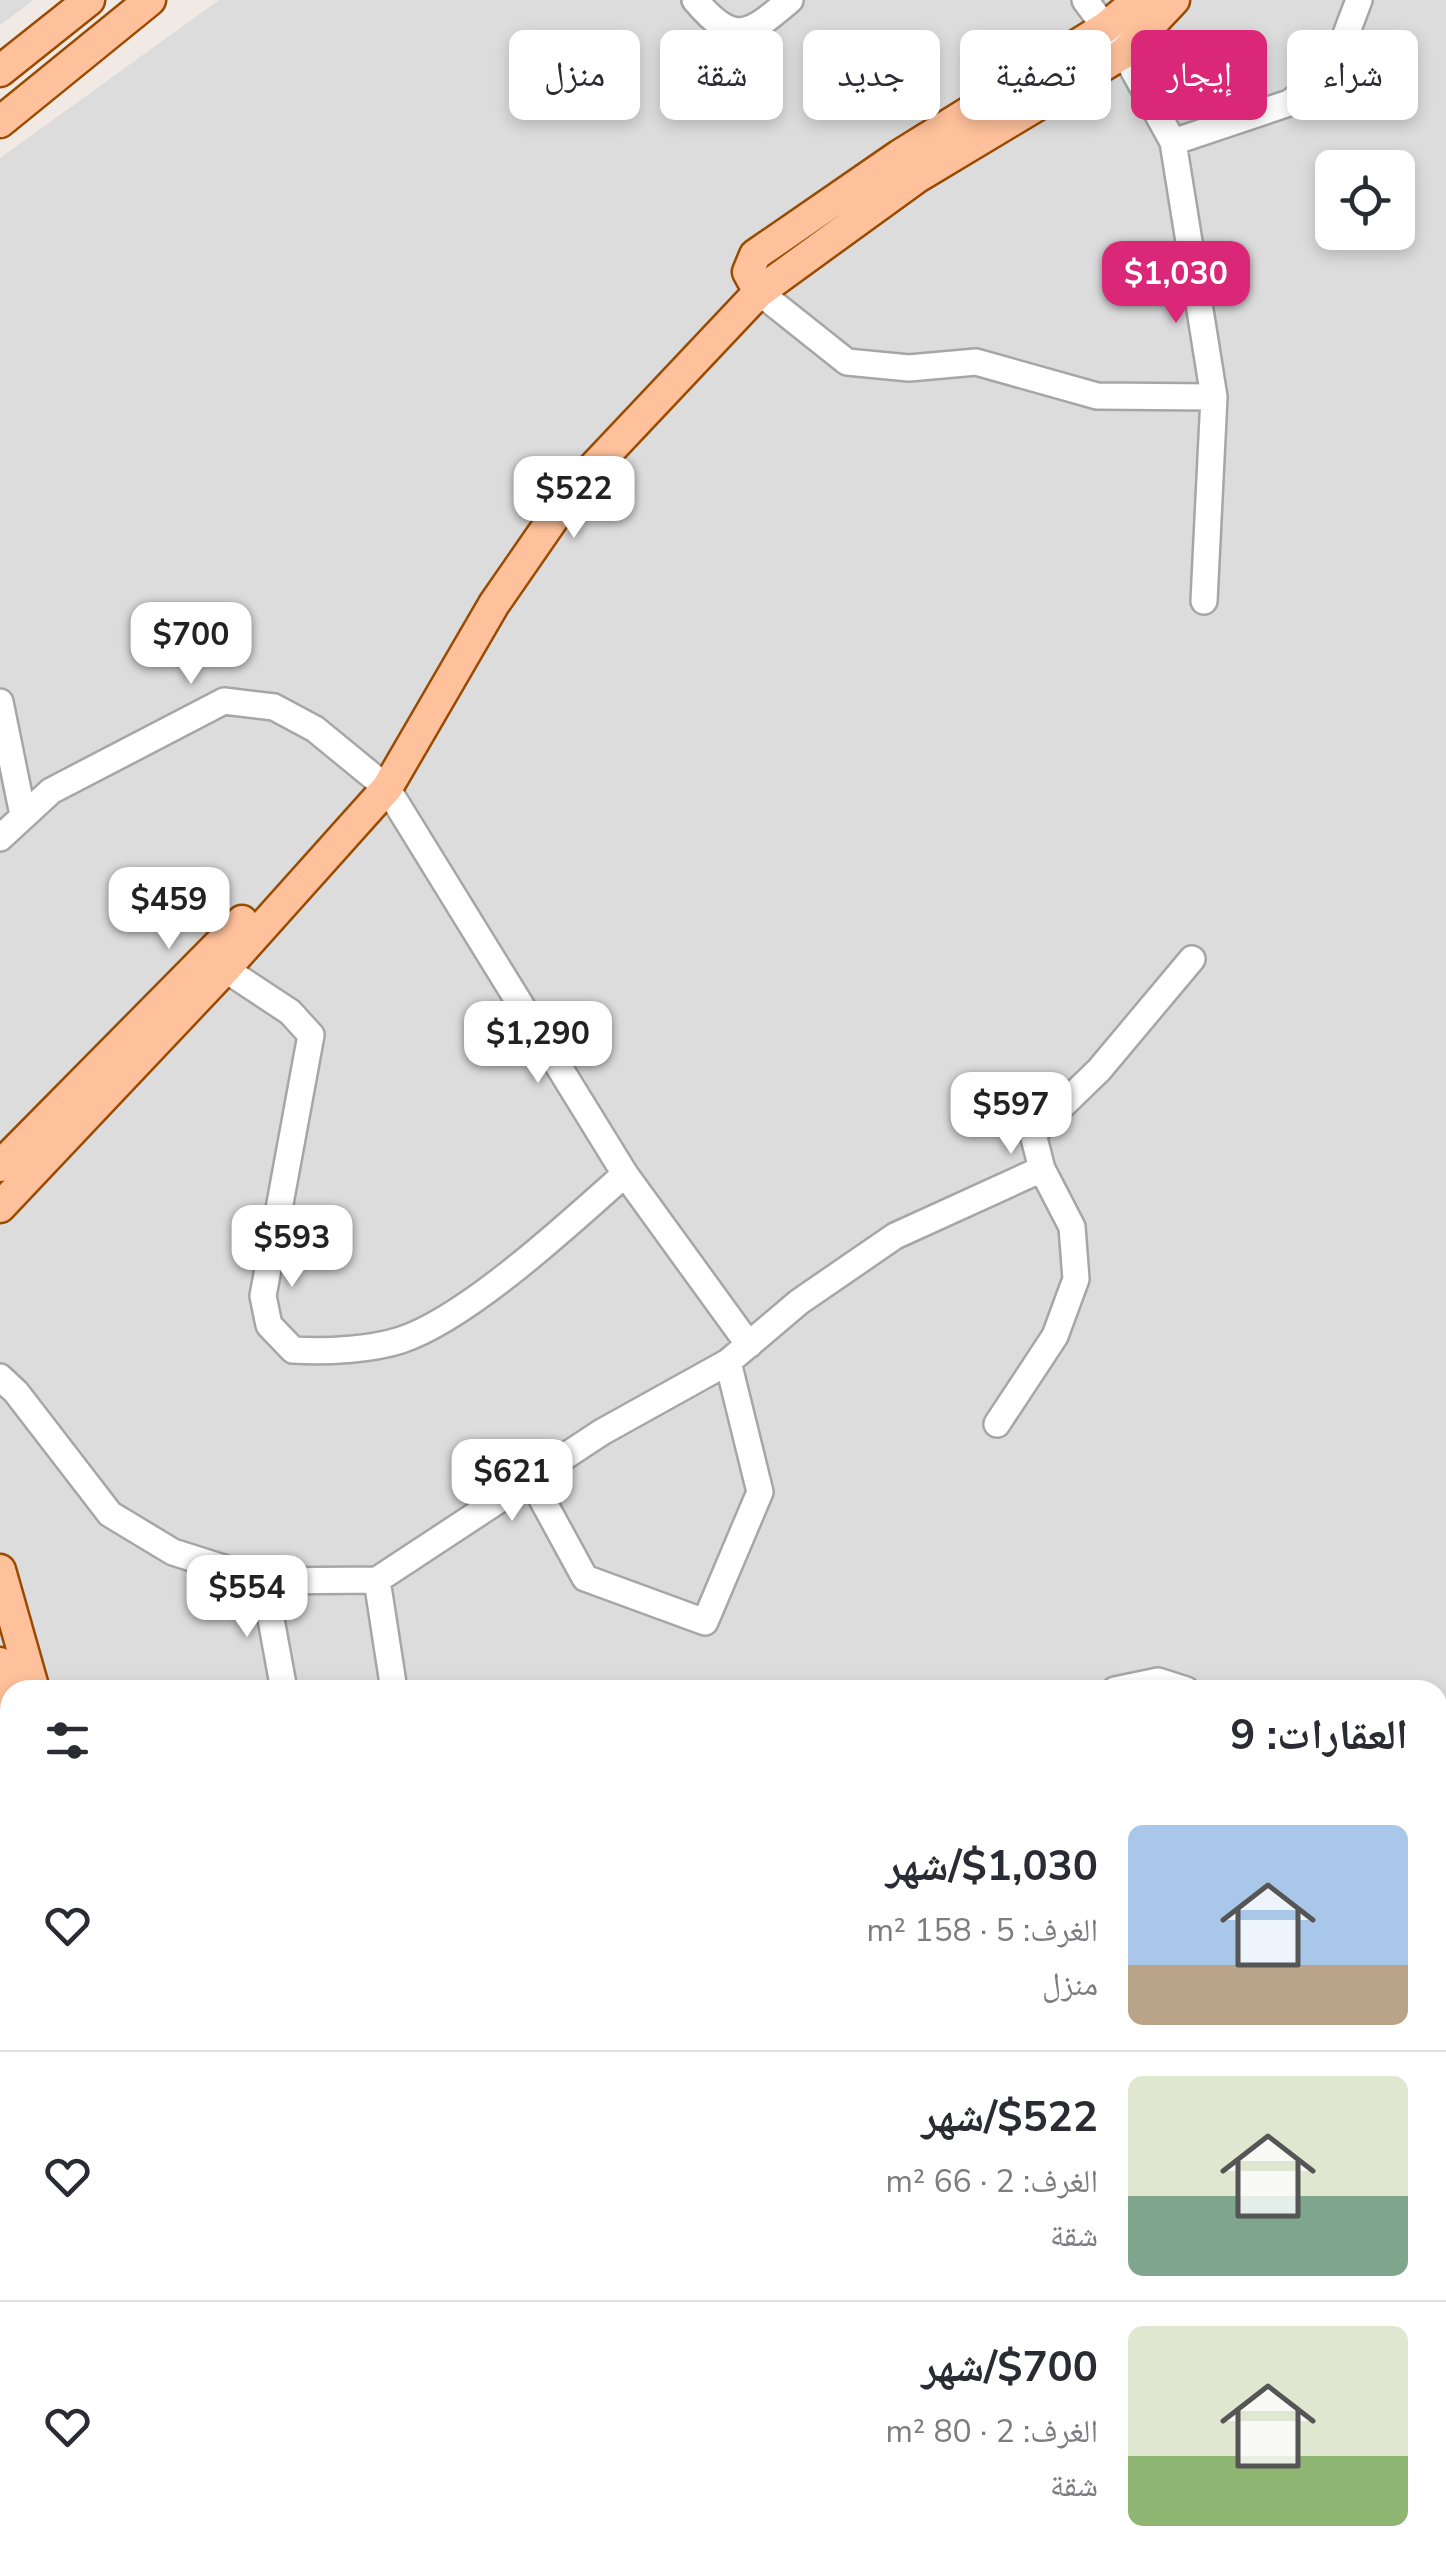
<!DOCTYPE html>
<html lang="ar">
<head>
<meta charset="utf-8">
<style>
	:root { --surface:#fff; --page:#f7f7f7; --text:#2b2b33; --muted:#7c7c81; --line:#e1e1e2; --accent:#db2777 }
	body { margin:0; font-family:"Nunito Sans","Noto Naskh Arabic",sans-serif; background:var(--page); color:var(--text); direction:rtl; height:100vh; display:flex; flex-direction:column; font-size:38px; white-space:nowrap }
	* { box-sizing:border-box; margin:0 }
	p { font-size:32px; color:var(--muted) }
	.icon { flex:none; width:55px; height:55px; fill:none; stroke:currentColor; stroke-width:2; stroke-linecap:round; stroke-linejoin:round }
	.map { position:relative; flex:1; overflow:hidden; direction:ltr }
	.details { position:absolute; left:0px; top:1680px; width:1448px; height:890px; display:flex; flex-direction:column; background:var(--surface); border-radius:30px 30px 0 0; box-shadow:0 5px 15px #0003; direction:rtl }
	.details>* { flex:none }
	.guide { position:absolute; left:30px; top:30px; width:1388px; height:90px; direction:rtl; display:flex; gap:20px }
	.controls { position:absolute; left:1315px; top:150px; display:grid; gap:20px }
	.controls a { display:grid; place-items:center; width:100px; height:100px; border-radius:15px; background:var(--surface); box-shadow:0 5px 15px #0003; font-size:50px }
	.price { position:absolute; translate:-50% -85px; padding:0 22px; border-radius:20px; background:#fff; color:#222; font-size:32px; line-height:65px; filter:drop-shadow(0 2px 5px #0008) }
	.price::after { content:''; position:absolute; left:50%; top:60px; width:30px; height:22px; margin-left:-15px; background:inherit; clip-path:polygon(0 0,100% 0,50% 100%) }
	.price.selected { background:var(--accent); color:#fff }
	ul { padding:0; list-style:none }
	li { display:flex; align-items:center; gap:30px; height:250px; padding:0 40px }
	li+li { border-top:2px solid var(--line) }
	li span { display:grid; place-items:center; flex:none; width:280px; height:200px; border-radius:15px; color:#555 }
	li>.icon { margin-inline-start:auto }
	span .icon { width:120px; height:120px; fill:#fffc; stroke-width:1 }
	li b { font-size:42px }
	h2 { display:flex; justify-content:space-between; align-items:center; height:120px; padding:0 40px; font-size:42px }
	.chip { padding:0 35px; border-radius:15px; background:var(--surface); box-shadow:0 5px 15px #0003; font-size:35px; line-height:90px }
	.chip.selected { background:var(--accent); color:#fff }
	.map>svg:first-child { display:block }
	.residential { fill:#dddcdc; fill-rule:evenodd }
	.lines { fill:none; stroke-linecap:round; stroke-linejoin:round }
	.minor-casing { stroke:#a6a6a6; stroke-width:30 }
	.major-casing { stroke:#9a4b00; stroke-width:35 }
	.minor { stroke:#fff; stroke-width:25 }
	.major { stroke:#ffc19b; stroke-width:30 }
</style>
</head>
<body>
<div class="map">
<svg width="1446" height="2570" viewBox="0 0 1446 2570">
	<rect width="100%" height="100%" fill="#f1eae4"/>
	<path class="residential" d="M0 0H34L0 25Z
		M219 0H1446V2570H0V158ZM1332 168H1398V232H1332ZM10 1690H1438V2560H10Z"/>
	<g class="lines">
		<g class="minor-casing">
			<path id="minor" d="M695 0C734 46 748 36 790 0
				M1085 0 1124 53 1173 142 1214 397 1204 601
				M1173 142 1289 103 1331 74 1359 0
				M759 292 847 362 909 368 976 362 1097 396 1214 397
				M0 702 23 815
				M0 838 51 791 224 701 274 707 315 729 387 788 625 1174 749 1345
				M225 969 290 1012 311 1035 263 1296 269 1325 293 1350C326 1352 370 1350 401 1340 468 1318 571 1222 625 1174
				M0 1377 16 1392 110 1514 173 1552 264 1581 377 1580 602 1432 728 1362 799 1302 895 1236 1042 1169
				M997 1424 1055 1336 1076 1279 1072 1227 1042 1169 1033 1134 1099 1070 1192 959
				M531 1479 585 1578 705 1622 760 1492 728 1362
				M377 1580 394 1690
				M264 1581 284 1690
				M1115 1690 1158 1681 1186 1690
				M1438 1714 1446 1713
				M0 2096 10 2098
				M1438 2255 1446 2252
				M1438 2277 1446 2274
				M1438 2466 1446 2465
				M292 2560 294 2570
				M347 2560 350 2570
				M1045 2560 1051 2570
				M1207 2560 1212 2570
				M690 2570 712 2560
				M765 2570 788 2560
				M1129 2570 1153 2560"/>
		</g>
		<g class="major-casing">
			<path id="major" d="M0 71 89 0
				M0 122 150 0
				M759 292 748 272 755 255 900 155 1106 27 1138 0
				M0 1166 242 921
				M0 1207 225 969 387 788 494 604 575 487 759 292 916 178 1124 53 1174 0
				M0 1570 34 1690
				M0 1663 10 1696
				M563 2560 566 2570"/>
		</g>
		<use href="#minor" class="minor"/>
		<use href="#major" class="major"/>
	</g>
</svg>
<div class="controls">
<a><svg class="icon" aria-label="locate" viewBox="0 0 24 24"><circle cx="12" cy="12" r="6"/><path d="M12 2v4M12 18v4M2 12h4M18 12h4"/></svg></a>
</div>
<b class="price selected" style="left:1176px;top:326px">$1,030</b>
<b class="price" style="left:574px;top:541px">$522</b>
<b class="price" style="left:191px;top:687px">$700</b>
<b class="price" style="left:169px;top:952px">$459</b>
<b class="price" style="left:538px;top:1086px">$1,290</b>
<b class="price" style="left:1011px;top:1157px">$597</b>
<b class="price" style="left:292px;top:1290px">$593</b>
<b class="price" style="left:512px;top:1524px">$621</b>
<b class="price" style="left:247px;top:1640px">$554</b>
<div class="guide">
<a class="chip">شراء</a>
<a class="chip selected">إيجار</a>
<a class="chip">تصفية</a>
<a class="chip">جديد</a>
<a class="chip">شقة</a>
<a class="chip">منزل</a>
</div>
<section class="details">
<h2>العقارات: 9<svg class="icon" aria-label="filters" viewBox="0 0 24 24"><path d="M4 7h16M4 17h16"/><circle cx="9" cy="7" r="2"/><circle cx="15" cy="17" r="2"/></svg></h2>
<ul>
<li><span style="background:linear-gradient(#a9c7e8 70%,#b9a48a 0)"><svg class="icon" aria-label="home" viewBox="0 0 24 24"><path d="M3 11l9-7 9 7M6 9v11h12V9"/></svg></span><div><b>$1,030/شهر</b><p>الغرف: 5 · 158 m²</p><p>منزل</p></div><svg class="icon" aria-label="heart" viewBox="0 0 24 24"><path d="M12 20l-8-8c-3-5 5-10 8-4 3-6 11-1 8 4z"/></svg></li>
<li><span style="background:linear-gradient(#dfe7d0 60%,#7fa58c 0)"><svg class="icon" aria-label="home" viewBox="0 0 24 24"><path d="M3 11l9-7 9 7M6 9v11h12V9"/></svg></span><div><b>$522/شهر</b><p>الغرف: 2 · 66 m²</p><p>شقة</p></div><svg class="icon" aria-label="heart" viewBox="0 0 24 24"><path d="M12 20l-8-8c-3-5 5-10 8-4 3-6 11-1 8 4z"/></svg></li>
<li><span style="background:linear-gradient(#dfe7d0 65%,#8fb573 0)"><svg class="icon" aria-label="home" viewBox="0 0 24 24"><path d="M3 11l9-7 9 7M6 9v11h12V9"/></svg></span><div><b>$700/شهر</b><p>الغرف: 2 · 80 m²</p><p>شقة</p></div><svg class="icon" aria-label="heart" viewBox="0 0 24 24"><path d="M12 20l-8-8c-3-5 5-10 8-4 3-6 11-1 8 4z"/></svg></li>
</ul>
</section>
</div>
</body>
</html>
